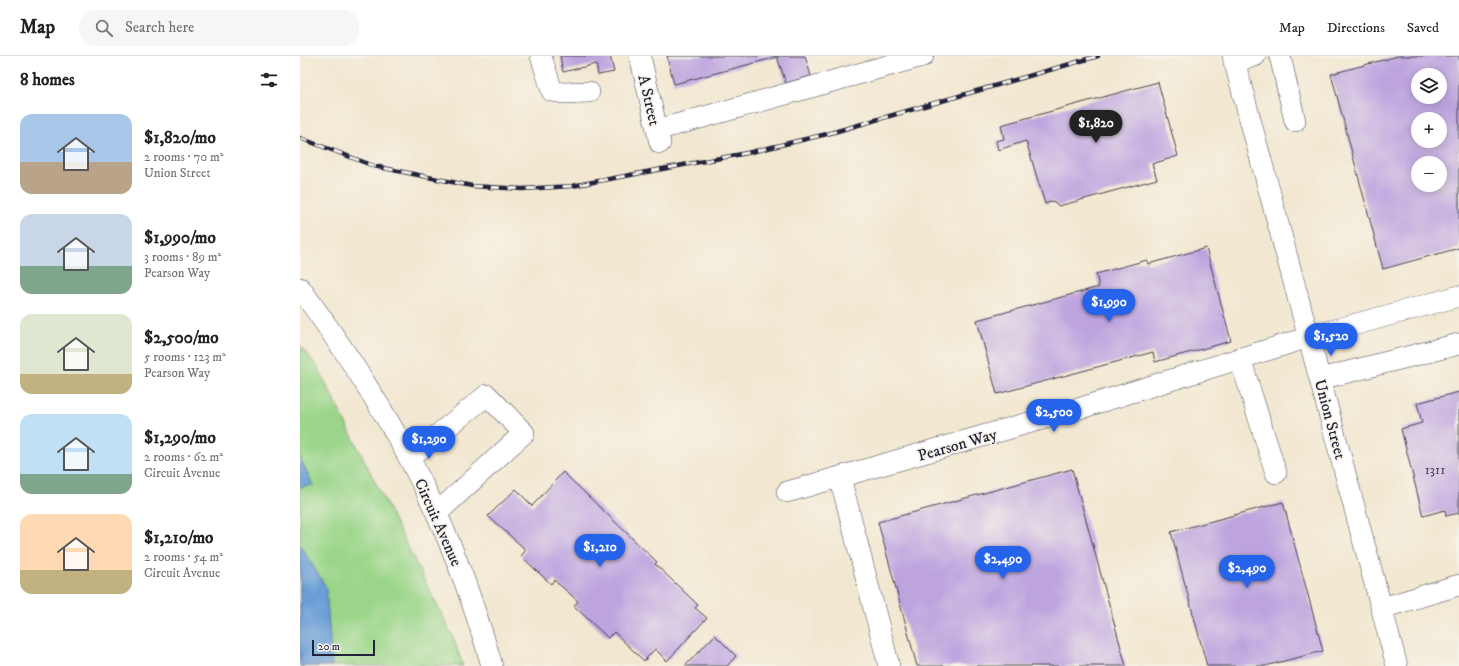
<!DOCTYPE html>
<html lang="en">
<head>
<meta charset="utf-8">
<style>
	:root { --surface:#fff; --page:#f6f6f6; --text:#202124; --muted:#757577; --line:#e0e0e0; --accent:#2563eb }
	body { margin:0; font-family:"IM FELL DW Pica",serif; background:var(--page); color:var(--text); height:100vh; display:flex; flex-direction:column; font-size:15px; white-space:nowrap }
	* { box-sizing:border-box; margin:0 }
	p { font-size:13px; color:var(--muted) }
	.icon { flex:none; width:22px; height:22px; fill:none; stroke:currentColor; stroke-width:2; stroke-linecap:round; stroke-linejoin:round }
	.map { position:relative; flex:1; overflow:hidden }
	.side { display:flex; flex-direction:column; background:var(--surface); width:300px }
	.side>* { flex:none }
	.tools { position:absolute; left:1111px; top:12px; display:grid; gap:8px }
	.tools a { display:grid; place-items:center; width:36px; height:36px; border-radius:50%; background:var(--surface); box-shadow:0 2px 10px #0003; font-size:20px }
	.scale { position:absolute; left:12px; bottom:10px; width:63px; box-sizing:border-box; padding-left:4px; border:2px solid #22223b; border-top:0; font-size:11px; line-height:14px; white-space:nowrap; color:#22223b; -webkit-text-stroke:3px #f7f3e8; paint-order:stroke }
	.price { position:absolute; translate:-50% -34px; padding:0 9px; border-radius:14px; background:var(--accent); color:#fff; font-size:13px; line-height:26px; filter:drop-shadow(0 1px 2px #0008) }
	.price::after { content:''; position:absolute; left:50%; top:24px; width:12px; height:9px; margin-left:-6px; background:inherit; clip-path:polygon(0 0,100% 0,50% 100%) }
	.price.current { background:#222; color:#fff }
	ul { padding:0; list-style:none }
	li { display:flex; align-items:center; gap:12px; height:100px; padding:0 20px }
	li span { display:grid; place-items:center; flex:none; width:112px; height:80px; border-radius:12px; color:#555 }
	li>.icon { margin-inline-start:auto }
	span .icon { width:48px; height:48px; fill:#fffc; stroke-width:1 }
	li b { font-size:17px }
	h2 { display:flex; justify-content:space-between; align-items:center; height:48px; padding:0 20px; font-size:17px }
	header { display:flex; align-items:center; gap:24px; box-sizing:border-box; height:56px; padding:0 20px; background:var(--surface); border-bottom:1px solid var(--line) }
	header strong { font-size:19px }
	nav { display:flex; gap:22px; margin-inline-start:auto; font-size:14px }
	.search { width:280px; height:36px; background:var(--page); display:flex; align-items:center; gap:10px; box-sizing:border-box; padding:0 14px; border-radius:16px; color:var(--muted); font-size:15px }
	main { display:flex; flex:1; min-height:0 }
	.map>svg:first-child { display:block }
	.green { fill:#9ad589; stroke:#5e7c62 }
	.water { fill:#6b9ed6; stroke:#466088 }
	.building { fill:#bda4df; fill-rule:evenodd }
	.lines { fill:none; stroke-linecap:round; stroke-linejoin:round }
	.minor-casing { stroke:#414051; stroke-width:22 }
	.minor { stroke:#fff; stroke-width:21 }
	.rail-casing { stroke:#22223b; stroke-width:4.5 }
	.rail { stroke:#f7f3e8; stroke-width:3; stroke-dasharray:9; stroke-linecap:butt }
	.labels { text-anchor:middle; stroke-width:3.5; stroke-linejoin:round; paint-order:stroke }
	.number-label { font-size:14px; fill:#494264 }
	.street-label { font-size:16px; fill:#22223b; stroke:#f7f3e8 }
</style>
</head>
<body>
<header>
<strong>Map</strong>
<div class="search"><svg class="icon" aria-label="search" viewBox="0 0 24 24"><circle cx="10" cy="10" r="6"/><path d="M15 15l6 6"/></svg>Search here</div>
<nav><a>Map</a><a>Directions</a><a>Saved</a></nav>
</header>
<main>
<section class="side">
<h2>8 homes<svg class="icon" aria-label="filters" viewBox="0 0 24 24"><path d="M4 7h16M4 17h16"/><circle cx="9" cy="7" r="2"/><circle cx="15" cy="17" r="2"/></svg></h2>
<ul>
<li><span style="background:linear-gradient(#a9c7e8 60%,#b9a48a 0)"><svg class="icon" aria-label="home" viewBox="0 0 24 24"><path d="M3 11l9-7 9 7M6 9v11h12V9"/></svg></span><div><b>$1,820/mo</b><p>2 rooms · 70 m²</p><p>Union Street</p></div></li>
<li><span style="background:linear-gradient(#c9d6e8 65%,#7fa58c 0)"><svg class="icon" aria-label="home" viewBox="0 0 24 24"><path d="M3 11l9-7 9 7M6 9v11h12V9"/></svg></span><div><b>$1,990/mo</b><p>3 rooms · 89 m²</p><p>Pearson Way</p></div></li>
<li><span style="background:linear-gradient(#dfe7d0 75%,#c2b280 0)"><svg class="icon" aria-label="home" viewBox="0 0 24 24"><path d="M3 11l9-7 9 7M6 9v11h12V9"/></svg></span><div><b>$2,500/mo</b><p>5 rooms · 123 m²</p><p>Pearson Way</p></div></li>
<li><span style="background:linear-gradient(#bfe0f5 75%,#7fa58c 0)"><svg class="icon" aria-label="home" viewBox="0 0 24 24"><path d="M3 11l9-7 9 7M6 9v11h12V9"/></svg></span><div><b>$1,290/mo</b><p>2 rooms · 62 m²</p><p>Circuit Avenue</p></div></li>
<li><span style="background:linear-gradient(#ffd9b3 70%,#c2b280 0)"><svg class="icon" aria-label="home" viewBox="0 0 24 24"><path d="M3 11l9-7 9 7M6 9v11h12V9"/></svg></span><div><b>$1,210/mo</b><p>2 rooms · 54 m²</p><p>Circuit Avenue</p></div></li>
</ul>
</section>
<div class="map">
<svg width="1159" height="610" viewBox="0 0 1159 610">
	<rect width="100%" height="100%" fill="#f7f3e8"/>
	<filter id="ink" filterUnits="userSpaceOnUse"><feTurbulence type="fractalNoise" baseFrequency=".025" numOctaves="2"/><feDisplacementMap in="SourceGraphic" scale="8" xChannelSelector="R" yChannelSelector="G"/><feConvolveMatrix kernelMatrix="1 2 1 2 8 2 1 2 1" color-interpolation-filters="sRGB"/></filter>
	<filter id="wash" filterUnits="userSpaceOnUse"><feTurbulence type="fractalNoise" baseFrequency=".012" numOctaves="4" result="noise"/><feDisplacementMap in="SourceGraphic" scale="16" xChannelSelector="R" yChannelSelector="G"/><feGaussianBlur stdDeviation="0.9" result="paint"/><feColorMatrix in="noise" values="0 0 0 0 0 0 0 0 0 0 0 0 0 0 0 0 0 1.4 0 .05"/><feComposite in="paint" operator="in"/></filter>
	<g filter="url(#wash)">
		<rect width="100%" height="100%" fill="#f2e7d0"/>
		<path class="green" d="M0 289 17 310 153 581 163 610H0Z"/>
		<path class="water" d="M0 402 13 429 0 431Z
			M0 489 26 531 32 610H0Z"/>
		<g id="blocks">
			<path class="building" d="M260 0H310L314 16 298 19 296 8 263 16Z
				M367 0H505L511 20 486 27 477 1 374 28Z
				M1098 0H1159V192L1083 213 1031 18ZM1118 19H1140V41H1118ZM1118 63H1140V85H1118ZM1118 107H1140V129H1118Z
				M858 26 878 100 852 108 857 123 759 150 753 145 745 148 726 85 698 94 696 85 704 83 701 69Z
				M906 192 931 285 855 306 853 296 697 338 677 264 799 231 796 218 847 204 848 208Z
				M1159 336V457L1146 460 1145 454 1123 460 1101 373 1122 367 1117 347Z
				M772 413 826 610H617L578 466Z
				M263 416 357 506 355 508 398 549 395 552 407 562 367 605 355 593 344 605 314 576 308 582 274 550 278 545 254 524 251 528 221 500 226 494 188 460 216 433 232 450Z
				M983 446 1023 595 965 610H907L871 476Z
				M415 579 436 600 427 610H385Z"/>
		</g>
	</g>
	<g filter="url(#ink)">
		<use href="#blocks" fill-opacity="0" stroke="#414051" stroke-width="1"/>
		<g class="lines">
			<g class="minor-casing">
				<path id="minor" d="M241 0 252 35 263 37 289 36
					M340 0 360 87
					M933 0 1097 610
					M980 0 995 65
					M934 6 955 0
					M357 74 623 0
					M0 232C51 302 100 377 136 456 159 506 177 558 192 610
					M940 302 976 417
					M1020 323 1159 288
					M109 402 187 339 224 377 137 457
					M540 421 589 610
					M487 436 784 351 1009 281 1159 240
					M1082 552 1159 529"/>
			</g>
			<use href="#minor" class="minor"/>
			<g class="rail-casing">
				<path id="rail" d="M0 82 74 110 172 130 222 133 272 130 447 97 527 78 798 0"/>
			</g>
			<use href="#rail" class="rail"/>
		</g>
	</g>
	<g class="labels">
		<g class="number-label">
			<text x="1135" y="418">1311</text>
		</g>
		<g class="street-label">
			<text transform="translate(350 44) rotate(77)" y="6">A Street</text>
			<text transform="translate(1031 363) rotate(75)" y="6">Union Street</text>
			<text transform="translate(657 388) rotate(-16)" y="6">Pearson Way</text>
			<text transform="translate(139 466) rotate(66)" y="6">Circuit Avenue</text>
		</g>
	</g>
</svg>
<div class="tools">
<a><svg class="icon" aria-label="layers" viewBox="0 0 24 24"><path d="M12 4l9 5-9 5-9-5zM3 14l9 5 9-5"/></svg></a>
<a>+</a>
<a>−</a>
</div>
<div class="scale">20 m</div>
<b class="price current" style="left:796px;top:88px">$1,820</b>
<b class="price" style="left:809px;top:267px">$1,990</b>
<b class="price" style="left:1031px;top:301px">$1,520</b>
<b class="price" style="left:754px;top:377px">$2,500</b>
<b class="price" style="left:129px;top:404px">$1,290</b>
<b class="price" style="left:300px;top:512px">$1,210</b>
<b class="price" style="left:703px;top:524px">$2,490</b>
<b class="price" style="left:947px;top:533px">$2,490</b>
</div>
</main>
</body>
</html>
